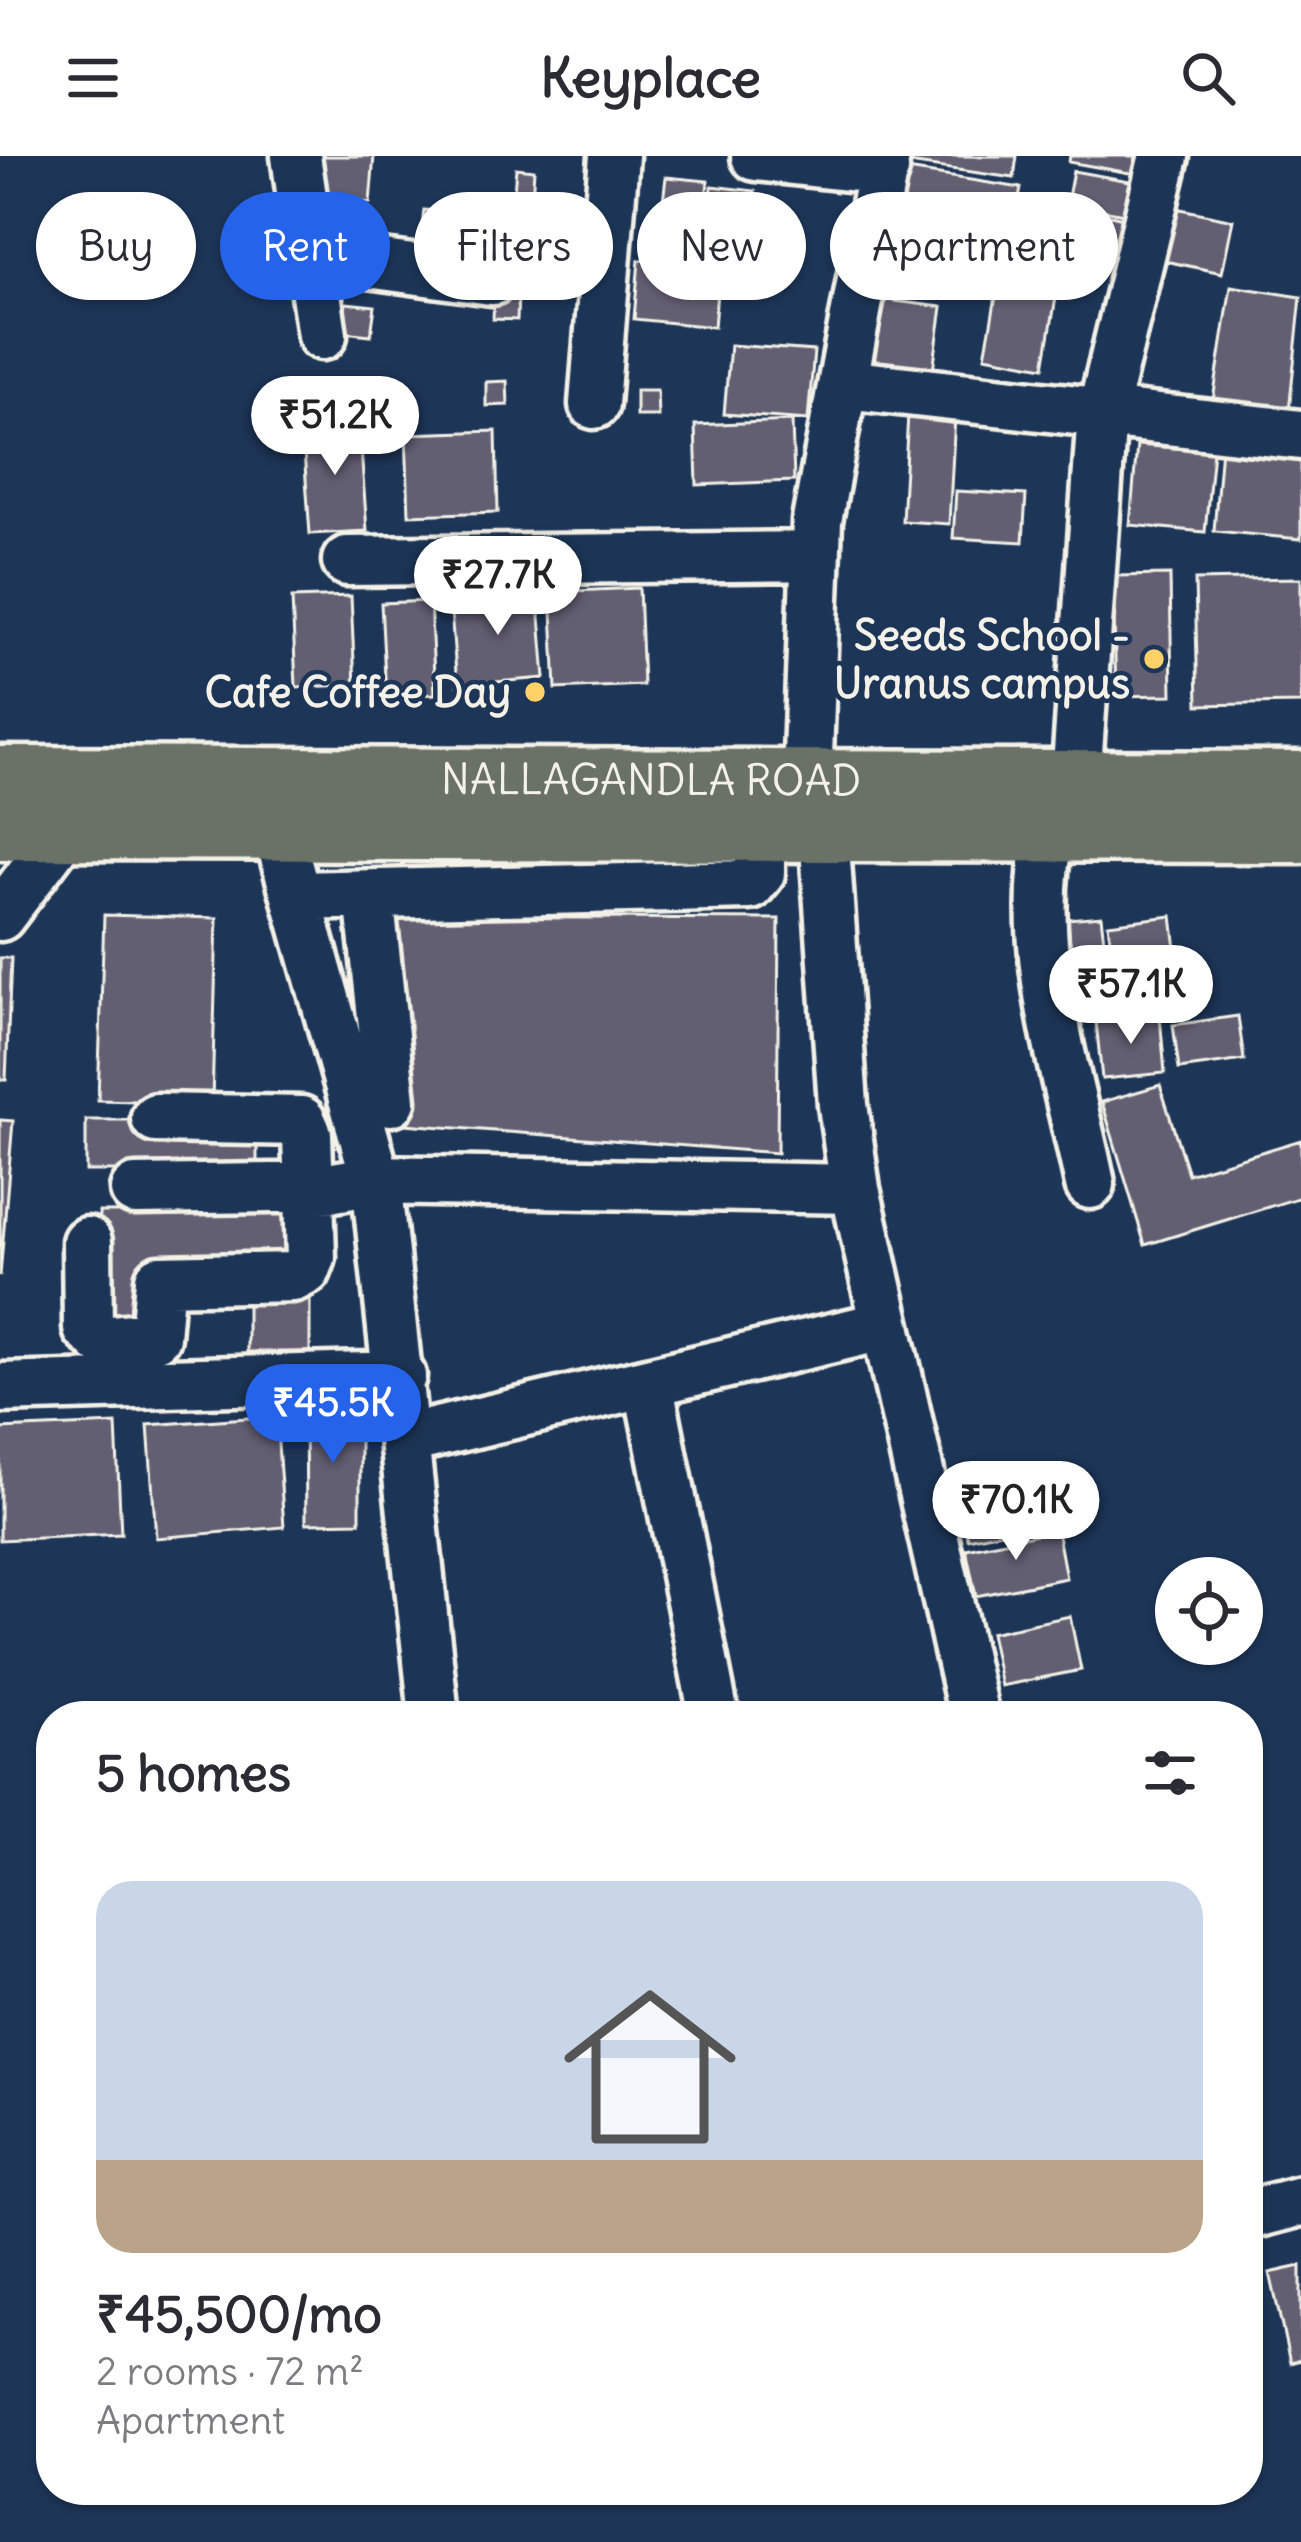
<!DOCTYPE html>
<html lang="en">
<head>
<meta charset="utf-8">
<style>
	:root { --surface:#fff; --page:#f7f7f7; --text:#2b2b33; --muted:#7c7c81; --line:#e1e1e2; --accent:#2563eb }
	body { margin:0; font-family:Delius,sans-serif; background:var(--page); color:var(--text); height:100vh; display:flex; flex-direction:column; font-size:45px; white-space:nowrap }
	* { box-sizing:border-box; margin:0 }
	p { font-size:39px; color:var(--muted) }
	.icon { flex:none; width:66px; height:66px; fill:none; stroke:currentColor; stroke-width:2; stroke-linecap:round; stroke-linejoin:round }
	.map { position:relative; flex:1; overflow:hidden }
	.sheet { position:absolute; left:36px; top:1545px; width:1227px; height:804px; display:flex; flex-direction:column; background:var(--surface); border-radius:48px; box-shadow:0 3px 9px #0004 }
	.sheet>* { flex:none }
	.banner { position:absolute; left:36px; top:36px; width:1230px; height:108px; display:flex; gap:24px }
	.buttons { position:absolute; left:1155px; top:1401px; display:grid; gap:24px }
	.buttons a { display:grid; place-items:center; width:108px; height:108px; border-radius:50%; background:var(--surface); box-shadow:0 3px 9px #0004; font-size:60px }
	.price { position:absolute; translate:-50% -102px; padding:0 27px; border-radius:42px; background:#fff; color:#222; font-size:39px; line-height:78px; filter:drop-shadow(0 3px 6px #0008) }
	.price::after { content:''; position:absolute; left:50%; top:72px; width:36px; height:27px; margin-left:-18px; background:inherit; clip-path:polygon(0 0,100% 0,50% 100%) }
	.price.current { background:var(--accent); color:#fff }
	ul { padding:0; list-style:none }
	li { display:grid; align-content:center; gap:24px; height:636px; padding:0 60px }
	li+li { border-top:3px solid var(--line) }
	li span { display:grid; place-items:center; height:372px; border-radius:36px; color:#555 }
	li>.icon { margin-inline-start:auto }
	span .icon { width:216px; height:216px; fill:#fffc; stroke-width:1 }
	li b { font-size:51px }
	h2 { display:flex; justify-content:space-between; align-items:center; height:144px; padding:0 60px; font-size:51px }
	.pill { padding:0 42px; border-radius:54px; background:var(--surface); box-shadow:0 3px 9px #0004; font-size:42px; line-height:108px }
	.pill.current { background:var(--accent); color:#fff }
	header { display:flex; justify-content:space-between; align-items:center; height:156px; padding:0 60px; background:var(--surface); font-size:54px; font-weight:800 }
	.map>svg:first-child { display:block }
	.building { fill:#645f73; stroke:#f4f1e8; stroke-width:3 }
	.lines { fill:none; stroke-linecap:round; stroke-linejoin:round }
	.minor-casing { stroke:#f4f1e8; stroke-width:57 }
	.major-casing { stroke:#f4f1e8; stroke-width:69 }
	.minor { stroke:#1d3557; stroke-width:48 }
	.major { stroke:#6a7166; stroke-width:60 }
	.poi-dot { fill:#ffd166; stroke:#1d3557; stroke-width:4.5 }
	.labels { text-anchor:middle; stroke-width:9; stroke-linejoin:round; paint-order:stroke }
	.poi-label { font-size:42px; font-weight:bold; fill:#f4f1e8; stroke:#1d3557; text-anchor:end }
	.street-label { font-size:42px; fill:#f4f1e8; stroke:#1d3557 }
</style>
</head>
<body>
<header><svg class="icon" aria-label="menu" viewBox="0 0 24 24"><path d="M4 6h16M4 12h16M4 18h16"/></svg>Keyplace<svg class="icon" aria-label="search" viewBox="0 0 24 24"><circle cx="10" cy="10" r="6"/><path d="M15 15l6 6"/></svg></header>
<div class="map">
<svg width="1301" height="2386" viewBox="0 0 1301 2386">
	<rect width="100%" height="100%" fill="#1d3557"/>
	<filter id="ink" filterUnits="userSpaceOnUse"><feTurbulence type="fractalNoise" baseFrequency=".00833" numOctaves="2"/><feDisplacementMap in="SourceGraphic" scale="24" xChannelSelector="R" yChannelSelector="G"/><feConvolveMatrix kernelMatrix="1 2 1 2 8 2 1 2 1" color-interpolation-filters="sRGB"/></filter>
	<g filter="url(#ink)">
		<path class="building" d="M320 0H374L370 47 317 43Z
			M901 0H1017L1014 22 901 6Z
			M1070 0H1138L1135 18 1069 6Z
			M516 12 534 14 529 84 510 82Z
			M895 12 1021 32 1011 84 889 67Z
			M1073 15 1135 26 1129 59 1067 47Z
			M666 21 708 25 700 98 657 94Z
			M712 30 755 35 749 102 706 99Z
			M1068 50 1124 62 1116 98 1060 86Z
			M1171 51 1233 64 1222 117 1160 104Z
			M424 54 466 58 464 84 421 80Z
			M1004 97 1062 107 1044 211 985 200Z
			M639 104 719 112 714 171 634 163Z
			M1231 130 1301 141 1289 255 1213 244Z
			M494 139 518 140 517 164 493 163Z
			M871 142 942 151 933 214 863 206Z
			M346 147 375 150 371 179 343 176Z
			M730 189 814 195 808 264 724 258Z
			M507 225 508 249 486 250V226Z
			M636 234H657L658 260H636Z
			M908 258 955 260 949 368 902 365Z
			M359 265 367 375 310 378 302 269Z
			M792 265 794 325 697 329 695 269Z
			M496 275 498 356 409 359 406 278Z
			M1137 289 1213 295 1205 376 1130 369Z
			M1221 291 1301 298V383L1214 375Z
			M956 335 1026 339 1023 386 953 382Z
			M1170 419 1172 539 1116 540 1113 420Z
			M1301 422V547L1198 549 1195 424Z
			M639 432 643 529 556 533 551 436Z
			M538 436 545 522 457 529 450 443Z
			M351 440 355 529 296 531 292 442Z
			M430 445 435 538 386 540 381 447Z
			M104 759 217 762 212 947 98 944Z
			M1101 760 1111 843 1078 847 1067 763Z
			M1172 760 1181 835 1118 843 1108 768Z
			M395 761 779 763 777 997 405 968Z
			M0 802H11L6 924H0Z
			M1160 860 1165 917 1102 923 1096 866Z
			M1238 860 1244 904 1179 913 1173 869Z
			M1160 929 1188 1018 1301 984V1041L1145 1089 1102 946Z
			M0 964 13 965 0 1120Z
			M86 964H257V1015H86Z
			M301 1055 300 1103 148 1102V1169L101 1172 99 1056Z
			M247 1133 310 1134V1196H247Z
			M305 1254H360V1366L306 1367Z
			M276 1260 284 1371 156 1382 148 1269Z
			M116 1268 121 1378 0 1384V1273Z
			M1040 1318 1049 1366 968 1383 958 1335Z
			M1057 1374 1066 1422 976 1440 966 1393Z
			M1070 1460 1081 1514 1001 1530 990 1477Z
			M1301 2110V2204L1290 2207 1270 2117Z"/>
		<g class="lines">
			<g class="minor-casing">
				<path id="minor" d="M296 0 322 179
					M756 0 884 14
					M310 99 492 124 513 93 605 109
					M844 228 1301 279
					M594 248 614 0
					M347 405 815 400
					M807 625 817 365 885 0
					M1076 625 1102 257 1164 0
					M277 672 376 1024 434 1560
					M824 676 843 949 855 1033 974 1560
					M1049 677C1024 792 1067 915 1090 1028
					M369 739 391 945
					M297 740 750 729 760 717V675
					M0 760 66 673
					M135 1034 334 1031 376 1024 855 1033
					M87 1086 88 1172 102 1185 155 1180 160 1124 293 1121 306 1114 311 1101 307 978 301 965 156 962
					M648 1226 714 1560
					M0 1232 401 1220
					M408 1283 883 1170
					M1248 2059 1301 2045"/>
			</g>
			<g class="major-casing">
				<g id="major">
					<path id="s1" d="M0 621 1301 626"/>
					<path d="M0 673 1301 676"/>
				</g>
			</g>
			<use href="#minor" class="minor"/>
			<use href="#major" class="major"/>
		</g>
	</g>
	<g class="poi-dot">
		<circle cx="1154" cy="503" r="12"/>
		<circle cx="535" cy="536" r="12"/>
	</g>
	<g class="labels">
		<g class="poi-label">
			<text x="1130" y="494">Seeds School -<tspan x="1130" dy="48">Uranus campus</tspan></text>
			<text x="511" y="551">Cafe Coffee Day</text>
		</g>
		<g class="street-label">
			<text dy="15" stroke="none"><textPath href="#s1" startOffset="651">NALLAGANDLA ROAD</textPath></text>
		</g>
	</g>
</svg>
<div class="buttons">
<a><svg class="icon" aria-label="locate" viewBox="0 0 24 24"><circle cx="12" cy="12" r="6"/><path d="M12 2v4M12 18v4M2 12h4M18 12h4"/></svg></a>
</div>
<b class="price" style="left:335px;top:322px">₹51.2K</b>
<b class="price" style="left:498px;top:482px">₹27.7K</b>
<b class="price" style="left:1131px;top:891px">₹57.1K</b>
<b class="price current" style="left:333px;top:1310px">₹45.5K</b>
<b class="price" style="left:1016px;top:1407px">₹70.1K</b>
<div class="banner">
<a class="pill">Buy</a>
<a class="pill current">Rent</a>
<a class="pill">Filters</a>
<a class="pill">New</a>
<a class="pill">Apartment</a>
</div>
<section class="sheet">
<h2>5 homes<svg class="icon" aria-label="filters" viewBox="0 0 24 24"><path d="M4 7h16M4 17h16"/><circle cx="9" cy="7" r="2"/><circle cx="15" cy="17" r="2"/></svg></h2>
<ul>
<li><span style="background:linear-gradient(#c9d6e8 75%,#b9a48a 0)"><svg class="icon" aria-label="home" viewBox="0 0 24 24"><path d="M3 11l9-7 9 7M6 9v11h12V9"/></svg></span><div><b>₹45,500/mo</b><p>2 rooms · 72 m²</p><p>Apartment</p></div></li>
</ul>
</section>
</div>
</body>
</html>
